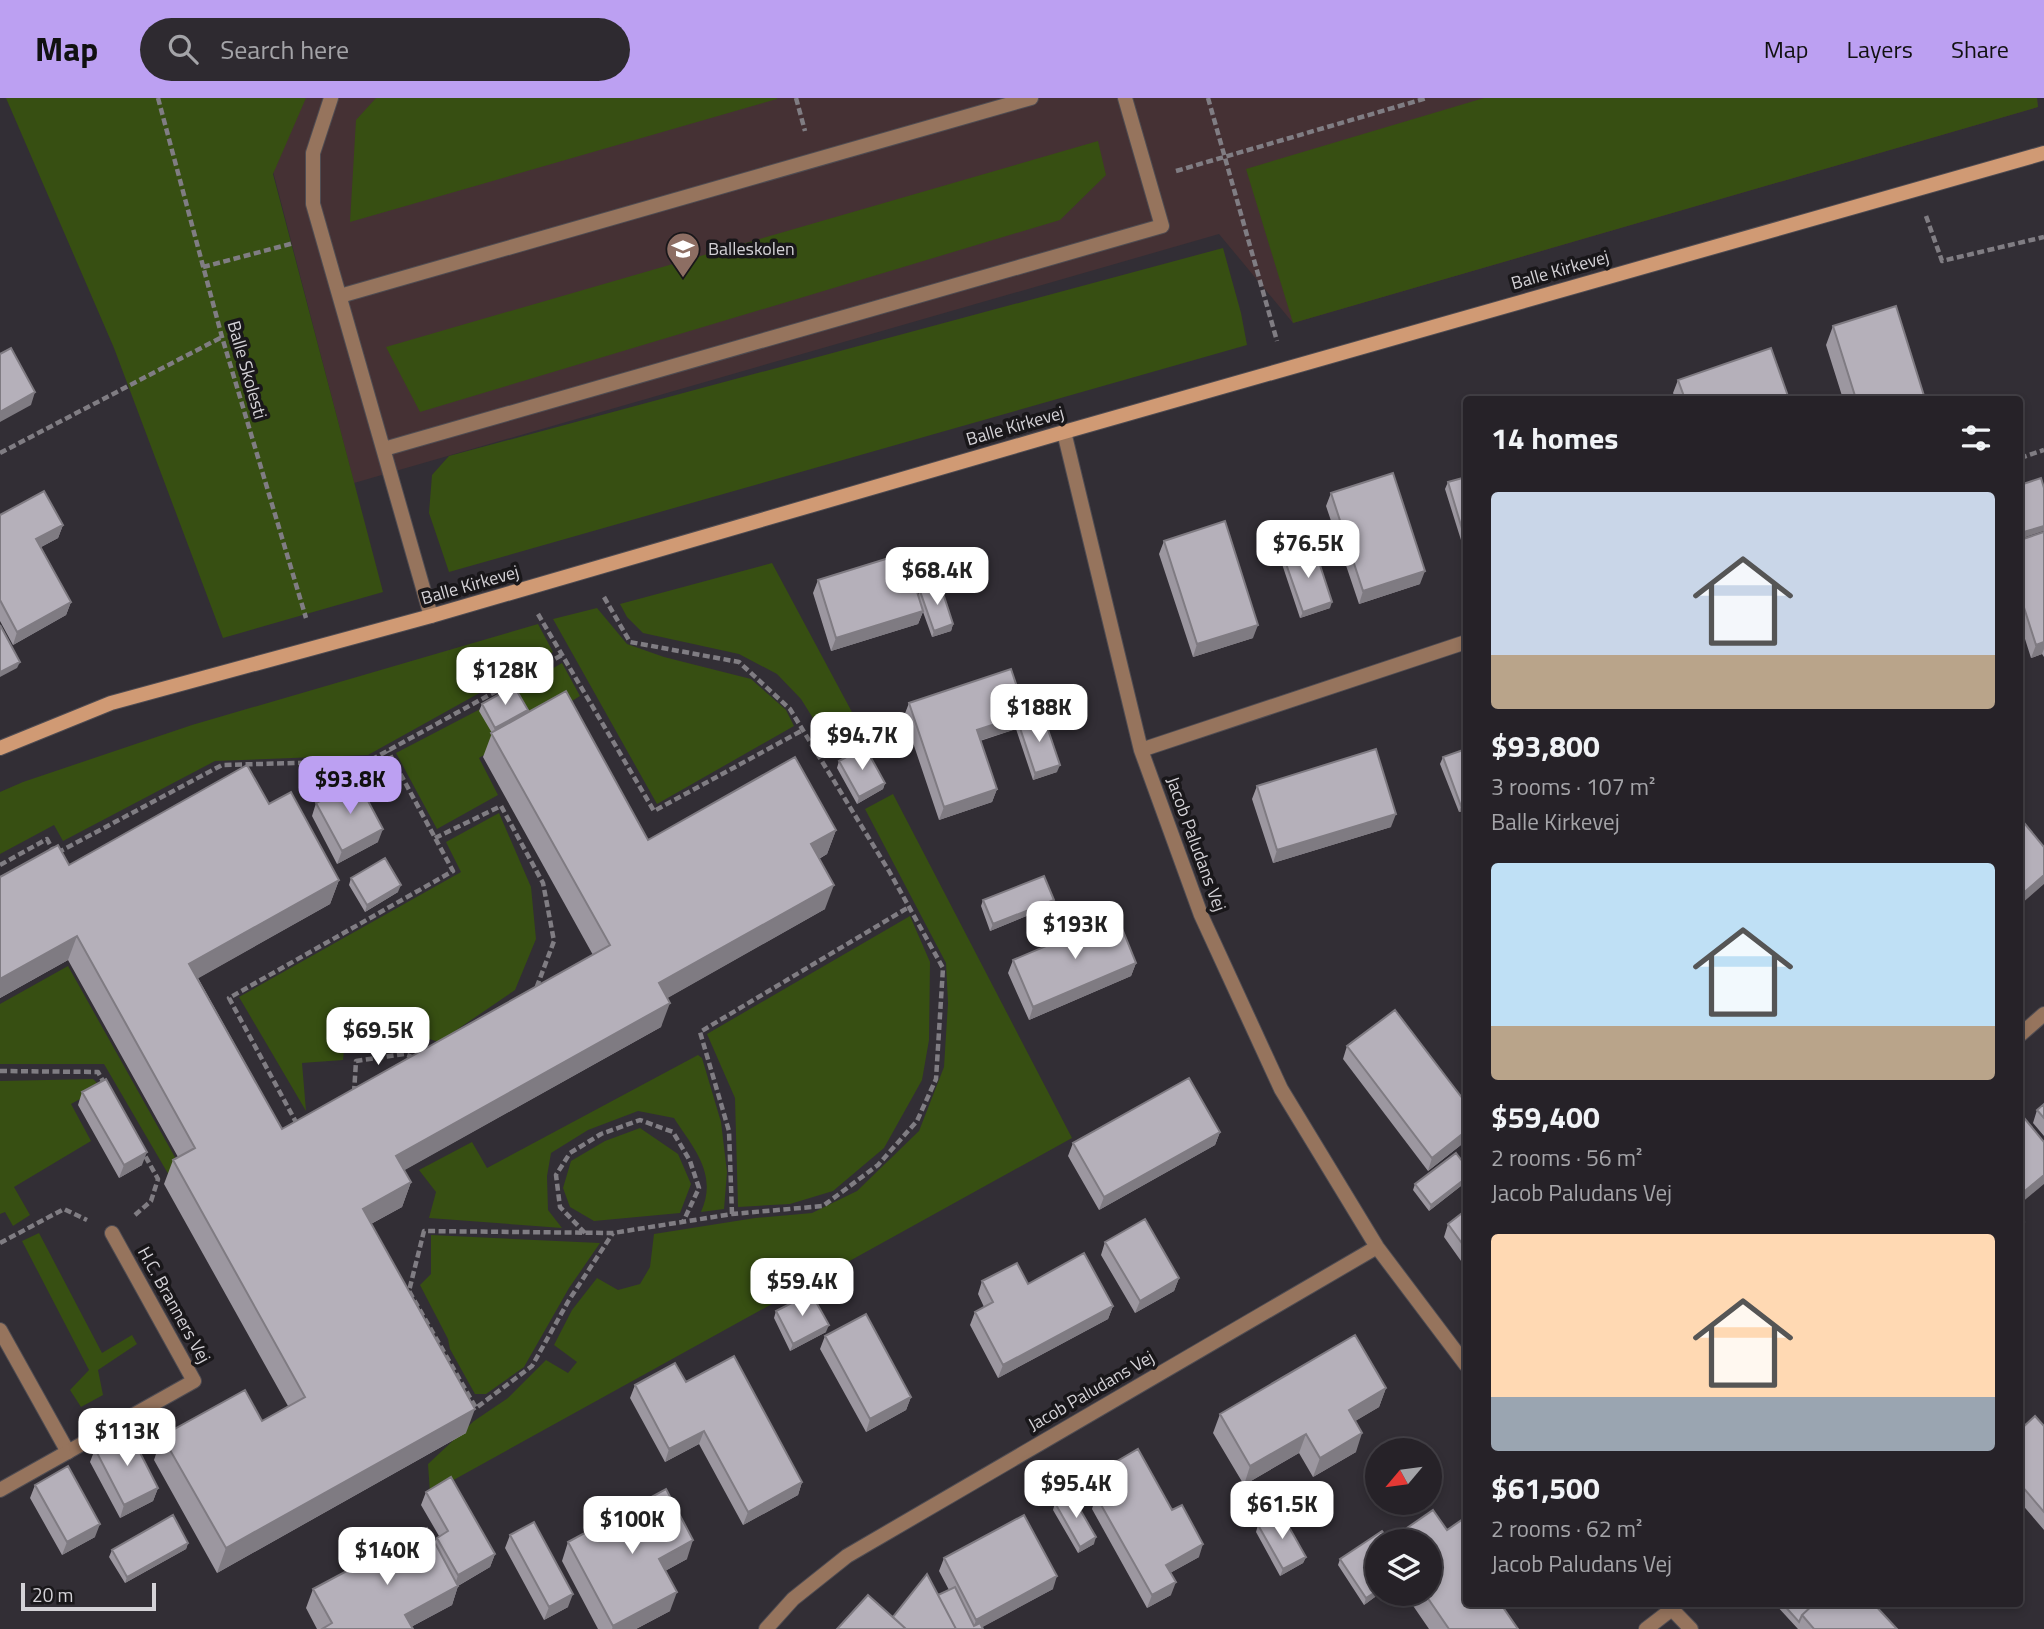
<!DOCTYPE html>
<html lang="en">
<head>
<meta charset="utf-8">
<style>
	:root { --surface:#262228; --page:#2e2a30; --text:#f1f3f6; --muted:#a4a4a8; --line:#423f45; --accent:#bca0f2 }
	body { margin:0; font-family:"Titillium Web",sans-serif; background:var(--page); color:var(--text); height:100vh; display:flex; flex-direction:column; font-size:26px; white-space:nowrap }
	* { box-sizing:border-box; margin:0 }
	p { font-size:23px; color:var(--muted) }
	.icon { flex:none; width:38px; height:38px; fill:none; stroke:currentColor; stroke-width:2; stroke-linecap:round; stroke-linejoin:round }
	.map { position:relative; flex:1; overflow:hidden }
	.details { position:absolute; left:1463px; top:298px; width:560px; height:1211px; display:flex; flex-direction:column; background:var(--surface); border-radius:7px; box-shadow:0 4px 10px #0003,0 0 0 2px var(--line) }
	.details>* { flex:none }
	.needle { width:46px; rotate:241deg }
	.fabs { position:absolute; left:1365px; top:1340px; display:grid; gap:14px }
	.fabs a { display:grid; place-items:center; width:77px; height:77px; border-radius:50%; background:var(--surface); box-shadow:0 4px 10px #0003,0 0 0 2px var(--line); font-size:35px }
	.scale { position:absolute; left:21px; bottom:18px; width:135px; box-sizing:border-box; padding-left:7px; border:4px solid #d4d2d7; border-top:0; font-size:19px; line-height:24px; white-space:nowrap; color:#d4d2d7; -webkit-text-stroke:5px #19171a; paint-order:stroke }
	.price { position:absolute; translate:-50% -60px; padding:0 16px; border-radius:14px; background:#fff; color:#222; font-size:23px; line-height:46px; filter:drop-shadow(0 2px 4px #0008) }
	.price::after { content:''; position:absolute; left:50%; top:42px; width:21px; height:16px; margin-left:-10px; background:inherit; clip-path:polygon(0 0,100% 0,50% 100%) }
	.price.selected { background:var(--accent); color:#111 }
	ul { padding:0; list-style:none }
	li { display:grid; align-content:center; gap:14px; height:371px; padding:0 28px }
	li span { display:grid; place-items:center; height:217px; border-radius:7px; color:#555 }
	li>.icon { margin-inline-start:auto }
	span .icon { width:126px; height:126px; fill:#fffc; stroke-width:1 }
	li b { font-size:30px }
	h2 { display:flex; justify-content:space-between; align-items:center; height:84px; padding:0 28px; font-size:30px }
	header { display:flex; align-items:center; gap:42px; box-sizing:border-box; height:98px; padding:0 35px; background:var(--accent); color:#111 }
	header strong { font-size:33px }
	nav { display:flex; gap:38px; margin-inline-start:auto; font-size:24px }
	.search { width:490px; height:63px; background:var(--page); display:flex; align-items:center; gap:18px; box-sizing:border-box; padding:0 24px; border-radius:38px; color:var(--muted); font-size:26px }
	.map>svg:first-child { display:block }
	.education { fill:#453134 }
	.green { fill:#374f12 }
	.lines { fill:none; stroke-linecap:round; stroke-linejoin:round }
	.lane-casing { stroke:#4f4c52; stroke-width:16 }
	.street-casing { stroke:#4f4c52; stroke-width:16 }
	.secondary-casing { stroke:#4f4c52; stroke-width:16 }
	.path { stroke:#807d83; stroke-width:4.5; stroke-dasharray:7 3.5; stroke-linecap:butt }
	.lane { stroke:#96745d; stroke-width:14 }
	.street { stroke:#96745d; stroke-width:14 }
	.secondary { stroke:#d09a74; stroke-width:14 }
	.wall { fill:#9c97a0 }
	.shaded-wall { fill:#7f7b82 }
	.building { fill:#b5b0ba; stroke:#7f7b82; stroke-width:2 }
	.labels { text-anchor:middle; stroke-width:7; stroke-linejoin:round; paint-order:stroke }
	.poi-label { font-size:18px; fill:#d4d2d7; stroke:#19171a; text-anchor:start }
	.street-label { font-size:18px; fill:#d4d2d7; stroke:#19171a }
</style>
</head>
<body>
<header>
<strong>Map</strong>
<div class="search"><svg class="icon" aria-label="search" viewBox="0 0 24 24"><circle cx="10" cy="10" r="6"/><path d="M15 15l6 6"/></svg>Search here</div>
<nav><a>Map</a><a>Layers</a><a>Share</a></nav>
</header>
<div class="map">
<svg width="2044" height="1531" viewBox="0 0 2044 1531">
	<rect width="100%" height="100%" fill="#322e35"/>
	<path class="education" d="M254 0H2037L2038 9 1293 225 1219 136 354 385Z"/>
	<path class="green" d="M6 0H306L273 76 383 494 223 540 114 250Z
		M376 0H777V1L350 124 356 22Z
		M1484 0H2037L2038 9 1293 225 1246 71Z
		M1098 43 1106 77 1060 122 420 314 386 249Z
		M1223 150 1241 215 1247 247 449 474 429 415 432 377 449 358Z
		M772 465 868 644 838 660 801 601 777 576 739 556 643 535 627 519 620 506Z
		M597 510 627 546 664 559 751 581 786 612 794 628 657 706 553 521Z
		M538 526 553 554 368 657 215 663 63 743 54 727 0 756V694L23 684 192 627Z
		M562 565 580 598 479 660 498 697 437 731 396 655 511 595Z
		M893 696 1072 1040 430 1395 428 1366 474 1323 508 1300 546 1262 568 1275 577 1264 554 1247 572 1212 597 1180 618 1192 640 1186 650 1169 654 1136 755 1120 812 1115 857 1093 919 1033 944 969 948 905 946 865 865 711Z
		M499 715 531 789 536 841 515 892 439 944 348 916 343 962 302 965 306 1013 239 899 461 774 446 744Z
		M910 818 930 864 929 942 922 982 884 1050 833 1093 790 1106 738 1109 735 1000 707 936Z
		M68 868 181 1070 170 1079 104 966H0V906Z
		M698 957 702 960 721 1024 727 1074 724 1111 701 1114C718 1076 694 1051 674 1020L638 1013 588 1032 551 1055 547 1078 548 1112 562 1130 429 1120 436 1094 419 1072 472 1044 487 1070Z
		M93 981 101 989 71 1006 91 1043 14 1089 30 1117 13 1128 5 1114 0 1116V983Z
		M640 1030 678 1056 691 1086 680 1115 594 1123 570 1109 563 1090 571 1063 605 1043Z
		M39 1135 102 1255 132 1237 137 1246 98 1272 103 1297 81 1309 70 1292 89 1272 22 1143Z
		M431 1137 600 1145 569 1190 524 1269 486 1296H475L450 1251 448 1241 420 1187 431 1176Z"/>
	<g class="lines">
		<g class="lane-casing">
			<path id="lane" d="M331 0 313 55V106L431 518
				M340 198 1031 0
				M384 351 1162 128 1125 0
				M0 1232 68 1354"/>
		</g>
		<g class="street-casing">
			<path id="street" d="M1064 334 1141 652 1201 817 1281 991 1377 1149 1466 1267
				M1141 652 1466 544
				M2020 937 2044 916
				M0 1392 194 1283 112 1135
				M1666 1505 1691 1531
				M766 1531 793 1501 847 1458 1377 1149
				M1646 1531 1672 1511"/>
		</g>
		<g class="secondary-casing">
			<path id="secondary" d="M0 650 111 605 431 518 1064 334 2044 55"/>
		</g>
		<path class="path" d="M158 0 222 239 306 520
			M796 0 805 33
			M1208 0 1277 243
			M1176 73 1427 0
			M1926 118 1942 163 2044 139
			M203 169 294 145
			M0 355 222 239
			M2020 360 2044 352
			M604 499 630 544 739 564 790 611 889 773 943 870 936 981 917 1023 878 1067 823 1108 732 1116 613 1135 424 1133 409 1193 476 1310 532 1268 569 1202 613 1135
			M538 516 654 713 803 632
			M435 740 501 708 543 785 554 843 536 891
			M0 767 47 741 55 756 222 667 369 663 562 557
			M0 973 98 974 104 985
			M354 995 356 963 404 956 415 960
			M297 1026 229 900 453 773 388 653
			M732 1116 729 1033 700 934 909 809
			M135 1117 151 1103 158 1081 143 1054
			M585 1135 560 1109 556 1077 570 1055 601 1036 640 1022 673 1034 690 1063 699 1090 683 1124
			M0 1145 64 1111 87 1122"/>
		<use href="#lane" class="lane"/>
		<use href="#street" class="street"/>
		<use href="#secondary" class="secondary"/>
	</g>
	<path class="wall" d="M1833 228 1925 301H1843L1826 247Z
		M1678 282 1789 301H1676L1673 295Z
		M1466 379V458L1445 391 1448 384Z
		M1331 395 1420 486 1359 506 1326 408Z
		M0 417 63 427 58 440 41 449 71 504 66 517 13 547 0 523Z
		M2044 434V559L2042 556 2031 560 2020 525V442Z
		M1164 443 1253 540 1193 559 1159 456Z
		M1284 460 1330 510 1300 520 1282 466Z
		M818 482 918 498 920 493 953 526 951 533 932 539 923 514 918 526 831 553 813 495Z
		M909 605 1023 623 1057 674 1033 682 1016 631 980 643 997 691 992 704 939 722 904 618Z
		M482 606 527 615 648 742 836 732 827 756 819 761 825 811 667 900 661 929 404 1072 411 1084 402 1109 371 1126 466 1335 217 1475 154 1362 162 1338 262 1323 288 1308 164 1086 173 1062 178 1059 68 862 0 900V779L69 767 269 706 339 782 330 806 198 880 282 1031 593 857 483 659 492 635 479 613Z
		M1443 659 1466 712 1459 714 1440 666Z
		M839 663 885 685 883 691 857 706 837 670Z
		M1257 688 1391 729 1273 765 1252 701Z
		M316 705 378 744 337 766 312 718Z
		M351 780 398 794 365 814 349 787Z
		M983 802H1054L1051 808 990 833 981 808Z
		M1013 862 1136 865 1131 878 1029 922 1008 875Z
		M1347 948 1466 1005V1043L1428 1073 1343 961Z
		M82 994 142 1067 119 1080 78 1007Z
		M2044 1006V1038L2033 1025 2037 1012Z
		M1220 1034 1215 1047 1099 1112 1068 1058 1073 1045Z
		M1466 1055V1067L1463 1063Z
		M1466 1068V1084L1429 1113 1413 1092 1415 1086Z
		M1466 1112V1170L1444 1139 1448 1126Z
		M1105 1144 1179 1180 1174 1193 1135 1215 1101 1157Z
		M982 1183 1028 1186 1113 1208 1108 1221 998 1280 970 1227 975 1214 984 1209 978 1196Z
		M776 1213 826 1234 790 1253 774 1220Z
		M825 1238 911 1299 906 1312 866 1334 820 1251Z
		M686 1284 802 1384 798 1397 743 1427 699 1346 665 1364 630 1300 635 1287Z
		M1386 1290 1379 1309 1355 1323 1356 1354 1313 1379 1299 1355 1244 1387 1213 1335 1220 1316Z
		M2044 1328V1432L2020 1404V1332Z
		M95 1351 158 1390 153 1403 120 1420 90 1364Z
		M1107 1369 1199 1459 1170 1475 1171 1497 1147 1510 1092 1411 1096 1398 1108 1392 1102 1382Z
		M35 1387 95 1439 62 1457 30 1400Z
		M426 1394 495 1456 490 1469 458 1488 452 1507 411 1529 413 1531H317L306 1510 313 1491 435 1444 437 1440 439 1438 421 1407Z
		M1055 1405 1094 1446 1078 1455 1053 1412Z
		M1433 1412 1447 1432 1466 1419V1505H1500L1518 1531H1429L1405 1496H1430V1444H1377V1496H1379L1364 1507 1338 1467 1340 1461 1382 1433 1389 1442Z
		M1258 1427 1306 1459 1303 1465 1280 1478 1256 1434Z
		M510 1437 568 1509 544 1522 505 1450Z
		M568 1444 687 1461 665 1473 670 1513 636 1531H598L562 1463Z
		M188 1445 186 1451 125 1485 109 1459 112 1452Z
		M944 1460 1053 1491 982 1529 893 1519 949 1492 939 1473Z
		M1774 1505H1873L1897 1531H1798Z"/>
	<path class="shaded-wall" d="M35 294 31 307 0 324V314Z
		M63 427 58 440 32 454 36 441Z
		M2044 428V433L2020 441V435Z
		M1425 473 1420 486 1359 506 1363 493Z
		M71 504 66 517 13 547 17 534Z
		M1332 504 1330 510 1300 520 1303 514Z
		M923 513 918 526 831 553 836 540Z
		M953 526 951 533 932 539 934 533Z
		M1258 527 1253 540 1193 559 1197 546Z
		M2044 544V551L2042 556 2031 560 2036 547Z
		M20 564 17 570 0 579V574Z
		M528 612 525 618 493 637 495 630Z
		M1026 616 1021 629 1018 624 1016 631 972 645 977 632Z
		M1060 667 1057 674 1033 682 1035 675Z
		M885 685 883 691 857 706 859 699Z
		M997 691 992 704 939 722 944 709Z
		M1466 706V712L1459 714 1461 708Z
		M1396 716 1391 729 1273 765 1277 752Z
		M383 731 378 744 337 766 342 753Z
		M836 732 827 756 802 770 811 746Z
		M2044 777V786L2020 807V798Z
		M339 782 330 806 181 890 189 866Z
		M401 787 398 794 365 814 367 807Z
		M834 787 825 811 650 910 659 885Z
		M1054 802 1051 808 990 833 993 826Z
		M77 838 68 862 0 900V881Z
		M1136 865 1131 878 1029 922 1033 909Z
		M670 905 661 929 387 1082 396 1058Z
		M1466 1033V1043L1428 1073 1432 1060Z
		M1220 1034 1215 1047 1099 1112 1104 1099Z
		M147 1054 142 1067 119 1080 124 1067Z
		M2044 1077V1086L2020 1106V1097Z
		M1466 1080V1084L1429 1113 1431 1107Z
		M411 1084 402 1109 354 1135 363 1111Z
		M2024 1124 2020 1137V1128Z
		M1179 1180 1174 1193 1135 1215 1140 1203Z
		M1113 1208 1108 1221 998 1280 1003 1267Z
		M829 1227 826 1234 790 1253 793 1246Z
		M1386 1290 1379 1309 1342 1331 1349 1312Z
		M911 1299 906 1312 866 1334 870 1321Z
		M475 1311 466 1335 217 1475 226 1450Z
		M704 1333 699 1346 665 1364 669 1351Z
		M1362 1335 1356 1354 1313 1379 1320 1360Z
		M1306 1336 1299 1355 1244 1387 1250 1368Z
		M802 1384 798 1397 743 1427 748 1414Z
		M158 1390 153 1403 120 1420 124 1407Z
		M100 1426 95 1439 62 1457 67 1444Z
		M1096 1439 1094 1446 1078 1455 1080 1449Z
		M693 1442 687 1461 652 1480 659 1461Z
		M188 1445 186 1451 125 1485 127 1479Z
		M1203 1446 1199 1459 1161 1480 1166 1467Z
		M495 1456 490 1469 454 1490 458 1477Z
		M1306 1459 1303 1465 1280 1478 1283 1471Z
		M1057 1478 1053 1491 979 1531H973L976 1522Z
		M1176 1484 1171 1497 1147 1510 1152 1497Z
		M458 1488 452 1507 407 1531 405 1517Z
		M1377 1493V1496H1379L1364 1507 1366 1500Z
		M677 1494 670 1513 636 1531H612L613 1528Z
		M573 1496 568 1509 544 1522 549 1509Z"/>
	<path class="building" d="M1896 208 1925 301H1856L1833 228Z
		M11 250 35 294 0 314V256Z
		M1771 250 1789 301H1685L1678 282Z
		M1393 375 1425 473 1363 493 1331 395Z
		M1466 379V444L1448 384Z
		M2041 380 2044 390V428L2020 435V387Z
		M44 393 63 427 36 441 71 504 17 534 0 502V417Z
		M1225 423 1258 527 1197 546 1164 443Z
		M2044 434V544L2036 547 2020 497V442Z
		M1314 449 1332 504 1303 514 1284 460Z
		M905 455 923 513 836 540 818 482Z
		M940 486 953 526 934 533 920 493Z
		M0 527 20 564 0 574Z
		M1011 571 1026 616 977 632 997 691 944 709 909 605Z
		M514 588 528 612 495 630 482 606Z
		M566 593 648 742 795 659 836 732 811 746 834 787 659 885 670 905 396 1058 411 1084 363 1111 475 1311 226 1450 162 1338 245 1292 262 1323 305 1299 173 1062 195 1050 77 838 0 881V779L58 747 69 767 247 667 269 706 291 694 339 782 189 866 282 1031 610 847 491 635Z
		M1043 617 1060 667 1035 675 1018 624Z
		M865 649 885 685 859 699 839 663Z
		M1376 651 1396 716 1277 752 1257 688Z
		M1466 651V706L1461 708 1443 659Z
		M358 684 383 731 342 753 316 705Z
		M2020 720 2044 749V777L2020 798Z
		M385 760 401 787 367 807 351 780Z
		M1044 778 1054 802 993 826 983 802Z
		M1117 818 1136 865 1033 909 1013 862Z
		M1395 912 1466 1005V1033L1432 1060 1347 948Z
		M1189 980 1220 1034 1104 1099 1073 1045Z
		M106 981 147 1054 124 1067 82 994Z
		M2044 1006V1020L2037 1012Z
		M2020 1015 2044 1044V1077L2020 1097Z
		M1456 1055 1466 1068V1080L1431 1107 1415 1086Z
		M1466 1112V1151L1448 1126Z
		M2020 1119 2024 1124 2020 1128Z
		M1145 1121 1179 1180 1140 1203 1105 1144Z
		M1084 1155 1113 1208 1003 1267 975 1214 993 1204 982 1183 1017 1165 1028 1186Z
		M811 1195 829 1227 793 1246 776 1213Z
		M866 1216 911 1299 870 1321 825 1238Z
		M1355 1237 1386 1290 1349 1312 1362 1335 1320 1360 1306 1336 1250 1368 1220 1316Z
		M734 1258 802 1384 748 1414 704 1333 669 1351 635 1287 675 1265 686 1284Z
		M2035 1318 2044 1328V1414L2020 1386V1332Z
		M129 1333 158 1390 124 1407 95 1351Z
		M1138 1351 1172 1412 1182 1407 1203 1446 1166 1467 1176 1484 1152 1497 1096 1398 1117 1387 1107 1369Z
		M68 1368 100 1426 67 1444 35 1387Z
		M451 1379 495 1456 458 1477 437 1440 448 1433 426 1394Z
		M666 1391 693 1442 659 1461 677 1494 613 1528 568 1444Z
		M1071 1396 1096 1439 1080 1449 1055 1405Z
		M1433 1412 1447 1432 1466 1419V1505H1500L1518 1531H1449L1425 1496H1430V1444L1388 1443Z
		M1281 1415 1306 1459 1283 1471 1258 1427Z
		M173 1417 188 1445 127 1479 112 1452Z
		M1024 1417 1057 1478 976 1522 944 1460Z
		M534 1424 573 1496 549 1509 510 1437Z
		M427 1430 458 1488 405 1517 413 1531H322L332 1525 313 1491Z
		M1382 1433 1389 1442 1388 1444H1377V1493L1366 1500 1340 1461Z
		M927 1476 956 1531H906L893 1519Z
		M955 1489 974 1528 980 1525 983 1531H956L938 1497Z
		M868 1497 906 1531H837Z
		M1782 1505H1815L1802 1517 1799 1524Z
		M1815 1505H1873L1897 1531H1814L1802 1517Z"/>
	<defs>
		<g id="school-pin" transform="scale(1.75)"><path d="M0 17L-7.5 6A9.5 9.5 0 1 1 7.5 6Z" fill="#8d6e63" stroke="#19171a"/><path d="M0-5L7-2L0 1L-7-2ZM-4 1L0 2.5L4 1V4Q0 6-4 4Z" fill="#fff"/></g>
	</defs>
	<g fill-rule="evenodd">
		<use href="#school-pin" x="683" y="151"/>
	</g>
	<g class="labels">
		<g class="poi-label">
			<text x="708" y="157">Balleskolen</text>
		</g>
		<g class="street-label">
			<text transform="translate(1560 172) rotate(-16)" y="6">Balle Kirkevej</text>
			<text transform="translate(247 272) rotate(74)" y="6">Balle Skolesti</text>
			<text transform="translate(1015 328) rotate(-16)" y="6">Balle Kirkevej</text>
			<text transform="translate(470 487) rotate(-16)" y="6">Balle Kirkevej</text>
			<text transform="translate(1196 746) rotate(70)" y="6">Jacob Paludans Vej</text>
			<text transform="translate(174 1207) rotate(61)" y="6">H.C. Branners Vej</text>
			<text transform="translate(1091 1293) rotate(-30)" y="6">Jacob Paludans Vej</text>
		</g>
	</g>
</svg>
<div class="fabs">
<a><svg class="needle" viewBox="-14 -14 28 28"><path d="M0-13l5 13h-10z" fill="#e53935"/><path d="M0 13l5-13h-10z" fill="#a4a4a8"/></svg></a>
<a><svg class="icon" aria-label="layers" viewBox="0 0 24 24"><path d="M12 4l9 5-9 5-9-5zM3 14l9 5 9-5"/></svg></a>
</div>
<div class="scale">20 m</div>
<b class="price" style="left:1308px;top:482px">$76.5K</b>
<b class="price" style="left:937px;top:509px">$68.4K</b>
<b class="price" style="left:505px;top:609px">$128K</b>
<b class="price" style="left:1039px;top:646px">$188K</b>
<b class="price" style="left:862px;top:674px">$94.7K</b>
<b class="price selected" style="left:350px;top:718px">$93.8K</b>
<b class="price" style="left:1075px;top:863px">$193K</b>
<b class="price" style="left:378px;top:969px">$69.5K</b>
<b class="price" style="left:802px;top:1220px">$59.4K</b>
<b class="price" style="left:127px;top:1370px">$113K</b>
<b class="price" style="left:1076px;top:1422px">$95.4K</b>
<b class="price" style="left:1282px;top:1443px">$61.5K</b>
<b class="price" style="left:632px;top:1458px">$100K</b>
<b class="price" style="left:387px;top:1489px">$140K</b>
<section class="details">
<h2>14 homes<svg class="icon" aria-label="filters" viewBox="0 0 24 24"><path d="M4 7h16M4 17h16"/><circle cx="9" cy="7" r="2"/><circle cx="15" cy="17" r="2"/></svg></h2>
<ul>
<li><span style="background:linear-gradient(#c9d6e8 75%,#b9a48a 0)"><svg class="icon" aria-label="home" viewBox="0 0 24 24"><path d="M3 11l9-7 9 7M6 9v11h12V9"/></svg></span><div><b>$93,800</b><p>3 rooms · 107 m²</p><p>Balle Kirkevej</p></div></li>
<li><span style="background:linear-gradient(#bfe0f5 75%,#b9a48a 0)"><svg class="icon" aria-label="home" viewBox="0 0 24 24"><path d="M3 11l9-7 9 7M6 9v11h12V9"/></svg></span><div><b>$59,400</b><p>2 rooms · 56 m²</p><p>Jacob Paludans Vej</p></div></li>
<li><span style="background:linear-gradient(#ffd9b3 75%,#9aa5b1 0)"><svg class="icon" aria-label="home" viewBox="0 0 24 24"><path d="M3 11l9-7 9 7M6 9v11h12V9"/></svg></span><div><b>$61,500</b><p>2 rooms · 62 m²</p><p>Jacob Paludans Vej</p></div></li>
</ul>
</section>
</div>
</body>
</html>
